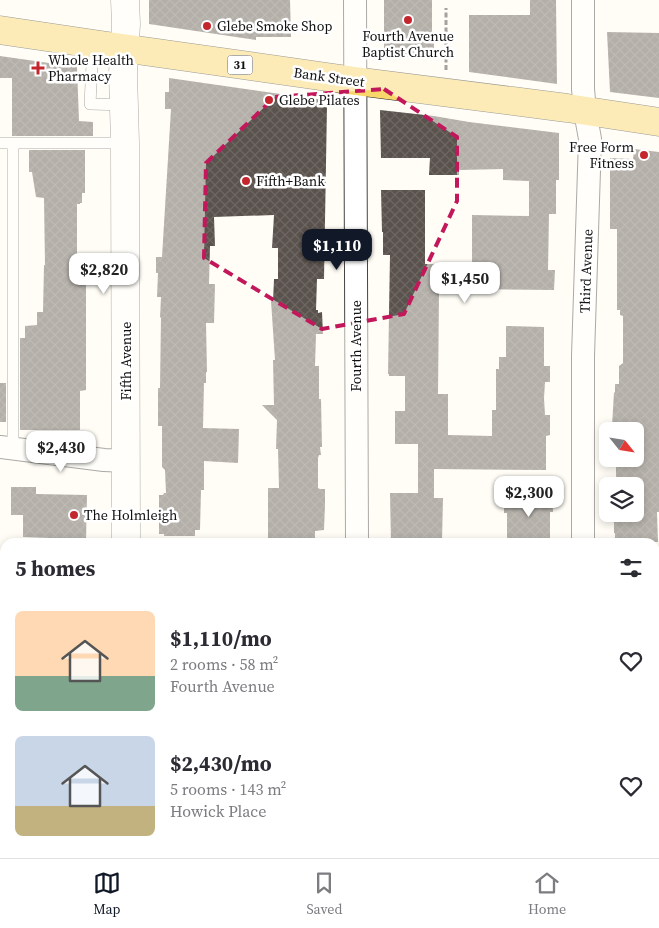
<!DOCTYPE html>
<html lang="en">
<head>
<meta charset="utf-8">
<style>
	:root { --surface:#fff; --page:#f2f2f3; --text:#2b2b33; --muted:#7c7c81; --line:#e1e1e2; --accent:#111827 }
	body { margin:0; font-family:"Source Serif 4",serif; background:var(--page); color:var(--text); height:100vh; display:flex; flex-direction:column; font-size:19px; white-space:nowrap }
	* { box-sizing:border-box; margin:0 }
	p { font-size:16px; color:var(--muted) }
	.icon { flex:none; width:28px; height:28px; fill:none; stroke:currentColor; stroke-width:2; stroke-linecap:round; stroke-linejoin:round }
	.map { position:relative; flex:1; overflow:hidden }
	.panel { position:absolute; left:0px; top:538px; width:660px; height:321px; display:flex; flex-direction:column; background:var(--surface); border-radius:15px 15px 0 0; box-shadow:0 2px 8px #0003 }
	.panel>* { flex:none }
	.needle { width:32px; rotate:120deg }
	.tools { position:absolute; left:599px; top:422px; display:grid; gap:10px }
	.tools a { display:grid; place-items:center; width:45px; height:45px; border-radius:8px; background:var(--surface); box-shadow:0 2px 8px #0003; font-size:25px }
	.price { position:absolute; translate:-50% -42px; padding:0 11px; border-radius:10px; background:#fff; color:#222; font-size:16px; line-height:32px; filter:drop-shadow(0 1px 2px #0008) }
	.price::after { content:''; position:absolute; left:50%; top:30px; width:15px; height:11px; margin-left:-8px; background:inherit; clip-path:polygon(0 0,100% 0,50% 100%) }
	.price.selected { background:var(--accent); color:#fff }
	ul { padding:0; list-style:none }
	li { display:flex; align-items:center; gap:15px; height:125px; padding:0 15px }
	li span { display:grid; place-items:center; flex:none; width:140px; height:100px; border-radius:8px; color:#555 }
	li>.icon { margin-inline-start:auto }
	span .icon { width:60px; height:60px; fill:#fffc; stroke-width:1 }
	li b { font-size:21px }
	h2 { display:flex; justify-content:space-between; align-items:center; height:60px; padding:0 15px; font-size:21px }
	.dock { display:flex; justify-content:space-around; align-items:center; height:70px; border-top:1px solid var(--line); background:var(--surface); font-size:14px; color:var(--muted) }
	.dock a { display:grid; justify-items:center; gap:2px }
	.dock .selected { color:var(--accent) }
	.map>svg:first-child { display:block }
	.building { fill:url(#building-cross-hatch) }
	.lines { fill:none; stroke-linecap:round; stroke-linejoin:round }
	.service-casing { stroke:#444; stroke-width:12 }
	.minor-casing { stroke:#444; stroke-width:24 }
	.tertiary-casing { stroke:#444; stroke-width:29 }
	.primary-casing { stroke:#222; stroke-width:29 }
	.path { stroke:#333; stroke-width:3; stroke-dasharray:5 2.5; stroke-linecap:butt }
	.service { stroke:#fff; stroke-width:11 }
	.minor { stroke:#fff; stroke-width:22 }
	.tertiary { stroke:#fff; stroke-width:28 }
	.primary { stroke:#f9d66b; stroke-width:28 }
	.marked { fill:none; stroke:#c2185b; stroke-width:4; stroke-dasharray:10 6; stroke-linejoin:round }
	.poi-dot { fill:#c4262e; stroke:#fff; stroke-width:2 }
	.labels { text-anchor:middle; stroke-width:5; stroke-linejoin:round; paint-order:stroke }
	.shield { fill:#fff; stroke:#585858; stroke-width:1 }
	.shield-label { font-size:12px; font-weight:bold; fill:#111 }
	.poi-label { font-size:14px; fill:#111; stroke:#fff; text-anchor:start }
	.street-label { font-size:14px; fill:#111; stroke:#fff }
</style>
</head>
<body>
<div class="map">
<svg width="659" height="858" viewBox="0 0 659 858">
	<defs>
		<pattern id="building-cross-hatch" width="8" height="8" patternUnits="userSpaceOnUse" patternTransform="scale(1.25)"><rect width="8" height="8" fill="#5a524d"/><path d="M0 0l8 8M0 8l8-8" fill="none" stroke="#6d6662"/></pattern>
	</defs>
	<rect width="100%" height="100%" fill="#fffdf5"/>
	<path class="building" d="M149 0H290L291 37H256V40L149 24Z
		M384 0H432V39H434V54H419V56L396 57V52H384Z
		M530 0H556L557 84 469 72V15H530Z
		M607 32 659 33V98L610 92Z
		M0 56 77 67 79 121 93 122V136H12V78H0Z
		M169 78 323 100 327 106 324 279H317L316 310H318V313L322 312 323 334H316L315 366H319V399H321L322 447H320L321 455H319L318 458V488L320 489H325V505L324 530 315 531V542H268V488H279L278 449H276L277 420 262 405H274L273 360H275L271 301H273L274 279H278V248H272L274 215 214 217 215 246H210L209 284H215L214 323H206L207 372H206V383H204L203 428 239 429 238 463 204 461V490H201L200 530H195V536H164V534H159V495H163L164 493H166L165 470 162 467V426H158V388H160L161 317 160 318 161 297H157L158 273H156V257H162L171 109H165V92H169Z
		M380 110 434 116 469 122 559 133V180H556V214H549L548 270H555L554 290 469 289V293H439L438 394H448V435L492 436V410H496V369H499V357H506V326L544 327V366H550V382H545L544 398 545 415H550V435L546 436V470L434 469V498H443L442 542H391L390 493H418V444H395V411H405V376H389V374H388L390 255H383V232H382L381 190H425V264H472V215L529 216V181L503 180V169L459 170V175H429L430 158H381Z
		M634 149 659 152V512H657L658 542H615V533H614V514H635V486H632V480H616V463H635V427L612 426 614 392 615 393V384H619V366L623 363V316L620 315V310H617V229H610V158L633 159Z
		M29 150H85V193H82V203H80V204H77V259H80V271H86V390L80 391V430H20V338H25V326L37 325V312H43L44 265H45L44 198 36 197 32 172H29Z
		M0 383H6V422H0Z
		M11 487H36V494L87 495 86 542H50V538L23 537V515H11Z
		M552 494 553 512H550V542H507V513H504V496Z"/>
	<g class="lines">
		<g class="service-casing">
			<path id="service" d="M93 44 90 104 125 105
				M0 143H125
				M13 143V449"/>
		</g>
		<g class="minor-casing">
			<path id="minor" d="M355 0 357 542
				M583 0V89L585 111 590 139 583 356V542
				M0 447 104 460 126 461
				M0 652 5 653
				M0 829 5 830
				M357 854V858
				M584 854V858"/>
		</g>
		<g class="tertiary-casing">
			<path id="tertiary" d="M125 0 126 24 123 73 125 143 126 542
				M125 854V858"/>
		</g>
		<g class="primary-casing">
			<path id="primary" d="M0 30 101 45 355 81 567 108 659 122"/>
		</g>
		<path class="path" d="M446 70V8"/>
		<use href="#service" class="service"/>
		<use href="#minor" class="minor"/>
		<use href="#tertiary" class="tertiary"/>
		<use href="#primary" class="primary"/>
	</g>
	<path d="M0 0H659V858H0ZM384 89 457 137V201L404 314 322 329 204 258 206 163 275 97Z" fill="#fffdf5" fill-opacity=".55" fill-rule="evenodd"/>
	<path class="marked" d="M384 89 457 137V201L404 314 322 329 204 258 206 163 275 97Z"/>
	<g class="poi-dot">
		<circle cx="408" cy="20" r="5"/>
		<circle cx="207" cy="26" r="5"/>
		<path d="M35.5 60.5h5v5h5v5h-5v5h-5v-5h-5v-5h5z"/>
		<circle cx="269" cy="100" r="5"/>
		<circle cx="644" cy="155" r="5"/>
		<circle cx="246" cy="181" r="5"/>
		<circle cx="74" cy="515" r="5"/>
	</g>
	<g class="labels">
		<rect class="shield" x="227.5" y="55.5" width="25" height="19" rx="4"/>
		<g class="shield-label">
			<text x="240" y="69">31</text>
		</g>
		<g class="poi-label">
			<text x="217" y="31">Glebe Smoke Shop</text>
			<text x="408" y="41" text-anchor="middle">Fourth Avenue<tspan x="408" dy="16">Baptist Church</tspan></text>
			<text x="48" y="65">Whole Health<tspan x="48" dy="16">Pharmacy</tspan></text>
			<text x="279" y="105">Glebe Pilates</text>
			<text x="634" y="152" text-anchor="end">Free Form<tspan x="634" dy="16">Fitness</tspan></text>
			<text x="256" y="186">Fifth+Bank</text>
			<text x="84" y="520">The Holmleigh</text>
		</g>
		<g class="street-label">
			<text transform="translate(329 77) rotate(8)" y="5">Bank Street</text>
			<text transform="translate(586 271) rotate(-88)" y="5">Third Avenue</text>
			<text transform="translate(356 346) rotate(-90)" y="5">Fourth Avenue</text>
			<text transform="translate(126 361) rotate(-90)" y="5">Fifth Avenue</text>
		</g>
	</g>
</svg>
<div class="tools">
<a><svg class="needle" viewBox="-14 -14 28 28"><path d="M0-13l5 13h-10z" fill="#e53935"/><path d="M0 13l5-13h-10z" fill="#7c7c81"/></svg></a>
<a><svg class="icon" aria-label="layers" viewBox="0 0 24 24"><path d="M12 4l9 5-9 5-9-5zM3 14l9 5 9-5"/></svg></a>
</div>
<b class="price selected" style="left:337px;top:271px">$1,110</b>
<b class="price" style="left:104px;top:295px">$2,820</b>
<b class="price" style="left:465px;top:304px">$1,450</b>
<b class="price" style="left:61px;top:473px">$2,430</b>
<b class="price" style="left:529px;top:518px">$2,300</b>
<section class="panel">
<h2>5 homes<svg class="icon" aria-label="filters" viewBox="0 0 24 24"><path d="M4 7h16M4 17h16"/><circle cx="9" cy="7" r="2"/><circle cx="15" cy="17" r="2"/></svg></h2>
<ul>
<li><span style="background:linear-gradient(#ffd9b3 65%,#7fa58c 0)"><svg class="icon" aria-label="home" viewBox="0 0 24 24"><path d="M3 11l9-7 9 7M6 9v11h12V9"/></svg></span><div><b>$1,110/mo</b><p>2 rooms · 58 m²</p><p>Fourth Avenue</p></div><svg class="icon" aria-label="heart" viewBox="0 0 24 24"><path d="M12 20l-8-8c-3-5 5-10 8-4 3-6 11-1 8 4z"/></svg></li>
<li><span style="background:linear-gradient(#c9d6e8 70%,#c2b280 0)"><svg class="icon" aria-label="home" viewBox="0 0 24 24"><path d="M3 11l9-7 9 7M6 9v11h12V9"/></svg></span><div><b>$2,430/mo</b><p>5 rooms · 143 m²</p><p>Howick Place</p></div><svg class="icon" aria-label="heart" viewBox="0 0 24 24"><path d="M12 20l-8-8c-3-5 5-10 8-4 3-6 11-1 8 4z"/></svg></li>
</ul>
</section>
</div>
<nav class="dock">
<a class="selected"><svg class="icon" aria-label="map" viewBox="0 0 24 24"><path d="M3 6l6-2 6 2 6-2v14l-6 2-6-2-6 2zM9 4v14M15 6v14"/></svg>Map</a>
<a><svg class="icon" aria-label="saved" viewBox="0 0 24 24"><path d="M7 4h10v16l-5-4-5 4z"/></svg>Saved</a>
<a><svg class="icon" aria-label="home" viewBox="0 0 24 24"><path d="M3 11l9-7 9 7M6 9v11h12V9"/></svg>Home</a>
</nav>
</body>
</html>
